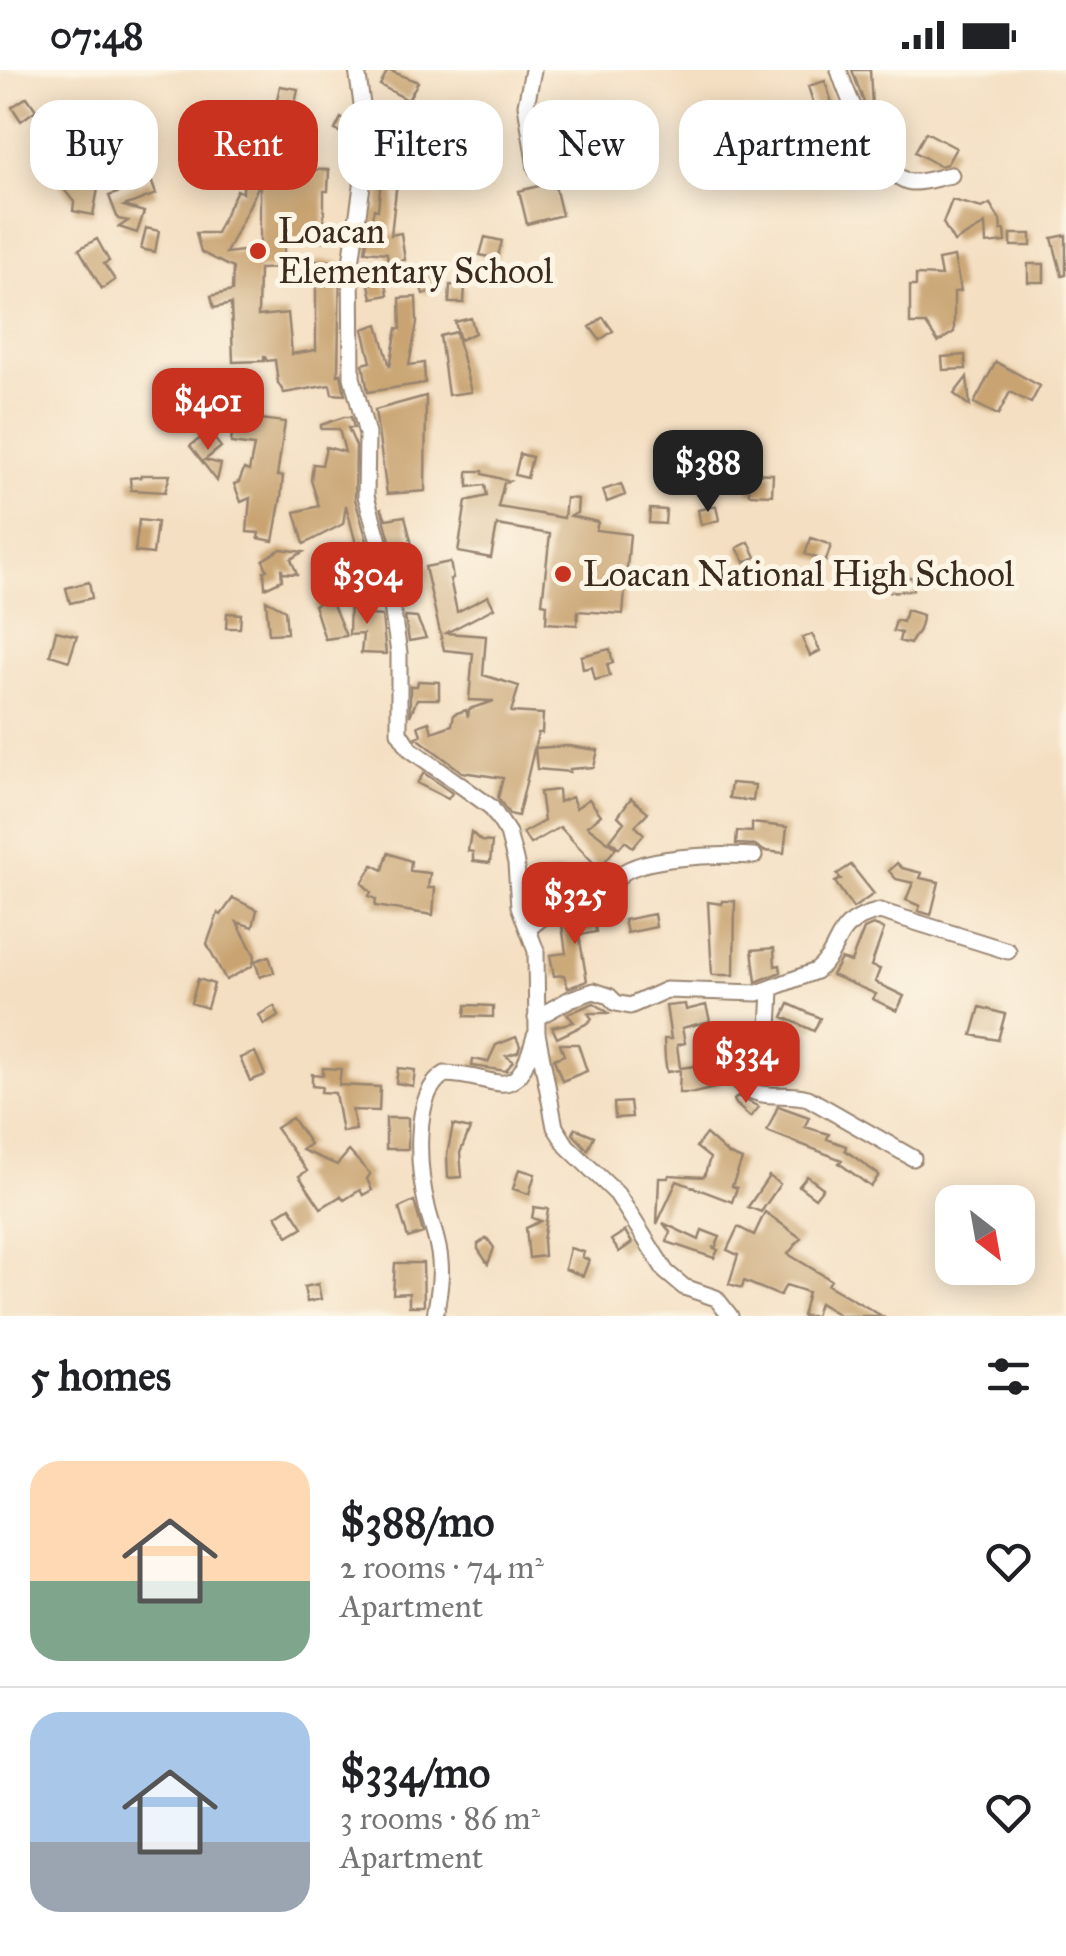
<!DOCTYPE html>
<html lang="en">
<head>
<meta charset="utf-8">
<style>
	:root { --surface:#fff; --page:#f6f6f6; --text:#202124; --muted:#757577; --line:#e0e0e0; --accent:#c8321e }
	body { margin:0; font-family:"IM FELL Great Primer",serif; background:var(--page); color:var(--text); height:100vh; display:flex; flex-direction:column; font-size:38px; white-space:nowrap }
	* { box-sizing:border-box; margin:0 }
	p { font-size:32px; color:var(--muted) }
	.icon { flex:none; width:55px; height:55px; fill:none; stroke:currentColor; stroke-width:2; stroke-linecap:round; stroke-linejoin:round }
	.map { position:relative; height:1246px; overflow:hidden }
	.sheet { display:flex; flex-direction:column; background:var(--surface); flex:1 }
	.sheet>* { flex:none }
	.top-card { position:absolute; left:30px; top:30px; width:1008px; height:90px; display:flex; gap:20px }
	.needle { width:65px; rotate:149deg }
	.controls { position:absolute; left:935px; top:1115px; display:grid; gap:20px }
	.controls a { display:grid; place-items:center; width:100px; height:100px; border-radius:20px; background:var(--surface); box-shadow:0 5px 25px #0003; font-size:50px }
	.price { position:absolute; translate:-50% -85px; padding:0 22px; border-radius:20px; background:var(--accent); color:#fff; font-size:32px; line-height:65px; filter:drop-shadow(0 2px 5px #0008) }
	.price::after { content:''; position:absolute; left:50%; top:60px; width:30px; height:22px; margin-left:-15px; background:inherit; clip-path:polygon(0 0,100% 0,50% 100%) }
	.price.active { background:#222; color:#fff }
	ul { padding:0; list-style:none }
	li { display:flex; align-items:center; gap:30px; height:250px; padding:0 30px }
	li+li { border-top:2px solid var(--line) }
	li span { display:grid; place-items:center; flex:none; width:280px; height:200px; border-radius:30px; color:#555 }
	li>.icon { margin-inline-start:auto }
	span .icon { width:120px; height:120px; fill:#fffc; stroke-width:1 }
	li b { font-size:42px }
	h2 { display:flex; justify-content:space-between; align-items:center; height:120px; padding:0 30px; font-size:42px }
	.tag { padding:0 35px; border-radius:30px; background:var(--surface); box-shadow:0 5px 25px #0003; font-size:35px; line-height:90px }
	.tag.active { background:var(--accent); color:#fff }
	.status { display:flex; justify-content:space-between; align-items:center; height:70px; padding:0 50px; background:var(--surface); direction:ltr }
	.status svg { height:28px; fill:currentColor }
	.map>svg:first-child { display:block }
	.building { fill:#c9a472; fill-rule:evenodd }
	.lines { fill:none; stroke-linecap:round; stroke-linejoin:round }
	.minor-casing { stroke:#988470; stroke-width:19 }
	.minor { stroke:#fff; stroke-width:15 }
	.poi-dot { fill:#c8321e; stroke:#fcf5e5; stroke-width:4 }
	.labels { text-anchor:middle; stroke-width:10; stroke-linejoin:round; paint-order:stroke }
	.poi-label { font-size:35px; fill:#3b2a1e; stroke:#fcf5e5; text-anchor:start }
</style>
</head>
<body>
<div class="status"><b>07:48</b><svg viewBox="0 0 49 12"><path d="M0 12V9h3v3zM5 12V6h3v6zM10 12V3h3v9zM15 12V0h3v12zM26 1h20v11H26zM47 4h2v5h-2z"/></svg></div>
<div class="map">
<svg width="1066" height="1246" viewBox="0 0 1066 1246">
	<rect width="100%" height="100%" fill="#fcf5e5"/>
	<filter id="ink" filterUnits="userSpaceOnUse"><feTurbulence type="fractalNoise" baseFrequency=".01" numOctaves="2"/><feDisplacementMap in="SourceGraphic" scale="20" xChannelSelector="R" yChannelSelector="G"/><feConvolveMatrix kernelMatrix="1 2 1 2 8 2 1 2 1" color-interpolation-filters="sRGB"/></filter>
	<filter id="wash" filterUnits="userSpaceOnUse"><feTurbulence type="fractalNoise" baseFrequency=".0048" numOctaves="4" result="noise"/><feDisplacementMap in="SourceGraphic" scale="40" xChannelSelector="R" yChannelSelector="G"/><feGaussianBlur stdDeviation="2.25" result="paint"/><feColorMatrix in="noise" values="0 0 0 0 0 0 0 0 0 0 0 0 0 0 0 0 0 1.4 0 .05"/><feComposite in="paint" operator="in"/></filter>
	<g filter="url(#wash)">
		<rect width="100%" height="100%" fill="#f4dfc2"/>
		<g id="blocks">
			<path class="building" d="M388 0 418 12 408 30 380 15Z
				M852 0H870L872 38H866Z
				M825 11 832 33 815 38 808 16Z
				M280 16 298 19 294 39 276 35Z
				M27 27 36 40 21 51 12 37Z
				M341 48 353 54 352 68 335 60Z
				M926 62 956 78 947 94 940 96 915 82Z
				M261 77 282 78 280 99 329 100 328 121H324V171H284V198L259 199 258 246 288 243 292 284 316 280V190L340 192 338 305 341 304 345 325 332 324 330 315 284 323 278 313 275 290 267 291 264 285V291L233 292 231 234 214 238 211 226 232 221 233 198 201 182 196 163H216L237 120 243 123V98L260 99ZM260 112V179L226 183 253 128Z
				M441 84 447 102 436 106 430 87Z
				M69 86 85 106 100 108 93 145 73 141 74 132 50 102Z
				M381 109 397 111 391 165 401 163 405 190 388 192 387 183 365 181 374 139 378 140Z
				M151 110 156 124 124 136 144 142 137 163 119 157 128 151 118 149 109 126Z
				M554 112 562 145 527 154 519 121Z
				M952 130 982 138 990 134 1000 150 1001 160H1005L1006 172 986 174 985 154 954 172 943 153Z
				M146 158 159 161 155 182 141 179Z
				M1011 164H1031V176H1011Z
				M1066 165V205L1062 206 1052 168Z
				M485 167 502 171 497 189 480 185Z
				M97 169 109 191 104 194 115 210 102 219 79 179Z
				M954 187 961 221 954 222V262L938 272 926 254H910V216H916V205L941 206 938 190Z
				M1028 194H1044V212H1028Z
				M436 202 441 219 423 224 418 207Z
				M385 207 388 225 372 228 368 210Z
				M450 215 465 216 464 233H449Z
				M416 227 417 253 409 295 424 293 425 313 368 322 363 294 371 292 363 259 378 254 390 297 397 258 401 259 400 228Z
				M603 247 613 261 600 270 590 257Z
				M471 248 475 263 460 270 455 252Z
				M456 262 471 322 448 325 440 266Z
				M965 285 966 299 943 300 942 287Z
				M996 292 1040 316 1031 333 1010 322 998 345 974 333Z
				M967 307 970 336 954 324Z
				M242 325 262 326 261 343 252 348 285 352 277 406H283L281 427 273 471 258 468 259 463 247 462 250 428 241 432 234 414 239 412 244 399 249 401 254 376 231 373 233 354 240 355Z
				M426 326 425 421 387 424 375 340Z
				M344 347H351L354 358H348L356 376 355 429 376 502 364 505 346 435 343 454 304 474 295 442 319 436 311 410 313 394 322 395 326 377 345 382 339 359H321V355Z
				M209 362 221 377 205 390 221 394 217 411 190 376Z
				M520 384 532 387 527 408 515 405Z
				M468 401H483V404L509 411 504 413 498 437 564 448 566 428 578 429 577 443 571 446 598 452 596 460 630 464 623 544 578 541 577 555 546 553 547 534 542 533 550 464 497 455 491 488 458 482 466 431 487 426 485 415 468 417Z
				M750 403 773 404 772 425 749 424Z
				M141 405H170L165 422 131 420 130 408 141 407Z
				M621 414 625 425 607 432 603 420Z
				M716 436 719 450 701 455 698 440Z
				M381 437 386 449 405 446 412 475 407 476 414 498 399 504Z
				M650 439 666 440 665 454 649 453Z
				M139 450 157 452 153 484 135 482Z
				M811 468 831 475 826 491 805 484Z
				M749 472 756 487 745 492 737 478Z
				M281 479 303 482 291 489 297 504 283 503 281 498 282 510 265 518 264 501 267 500 263 490Z
				M320 485 338 487 335 510 317 507Z
				M450 492 453 508 450 509 457 542 488 526 494 538 446 563 486 566 483 605 519 616 511 642 543 644 542 663H538L518 746 509 744 498 728 503 708 462 702 416 667 421 665 418 656 429 652 432 662 452 655 454 644 466 640 468 647 469 639 494 631 469 630 473 583 444 580 425 497Z
				M912 507 913 520 889 522 888 510Z
				M89 512 92 528 70 533 66 518Z
				M330 528 346 566 325 569 314 535Z
				M350 529H371L370 545 382 546 386 584 361 583 363 564 349 565Z
				M266 530 285 540 287 563 269 564Z
				M906 540 923 545 919 560 910 574 899 571 901 563 893 561 896 550 903 552Z
				M227 543 241 544 240 558H226Z
				M405 547 417 548 426 568 409 571Z
				M56 561 77 566 69 591 50 585Z
				M812 564 820 581 810 586 802 568Z
				M610 579 613 593 607 594 610 606 595 610 592 597 583 599 581 586Z
				M418 611 439 612V629H417L410 646V616H417Z
				M568 676 598 680 594 697 570 699V702L537 699 535 678Z
				M424 703 452 723 448 729 417 713Z
				M731 713 755 715 753 731 729 728Z
				M558 720 559 732 572 727 576 738 589 729 601 745 587 756 616 778 606 790V805L603 814 549 828 547 803 563 801V808L604 804 560 757 530 774 523 763 544 751 540 722Z
				M631 728 648 742 635 756 644 764 633 777 625 771 619 778 610 770 624 752 618 746Z
				M752 753 787 757 784 783 764 781 755 775 736 774 737 761 752 762Z
				M471 762 481 771 492 772 490 793 473 791V782L468 781Z
				M388 783 411 791 410 801 430 803 428 818H435L433 845 375 836 376 829 369 826 371 822 362 813 373 795 383 800Z
				M897 793 902 798 922 803 920 808 939 812 931 845 918 841 920 836 906 830 913 813 896 809 889 801Z
				M851 795 874 824 853 838 835 812 841 809 837 804Z
				M233 828 257 840 253 857 237 852 255 886 252 896 226 910 207 874 218 843 221 845Z
				M722 831H735L734 905H712L708 832 722 834Z
				M598 838 600 854 595 856 596 862 579 865 587 911 568 918 564 905 554 906 550 885 566 883 561 848Z
				M654 844 656 857 627 863 624 850Z
				M873 855 884 859 871 896 880 899 875 912 904 926 897 941 873 929 876 924 832 905 841 889 851 892 864 859Z
				M774 878 775 896 780 895 781 902 756 912 752 880Z
				M269 886 274 902 260 907 255 891Z
				M198 909 214 914 207 938 191 933Z
				M594 933 609 943H588L592 949 586 954 557 968 552 957 574 952 567 944Z
				M685 934 686 940 706 935 710 951 682 958 685 973 677 975 680 998 702 995V989L717 988 719 1017 694 1023H679L680 1000 667 1002 665 989 664 969H671L666 936Z
				M789 934 820 948 814 961 783 947Z
				M466 935 493 936V947L465 946Z
				M274 936 279 946 264 955 259 945Z
				M980 937 1005 944 998 970 972 965Z
				M516 967 520 976 518 982 506 986 513 991 506 1001 472 996 473 989 488 992 496 975Z
				M560 974H578L587 1001 562 1011 554 989 564 985Z
				M255 982 265 1005 250 1011 240 988Z
				M323 998 341 999 339 1015 380 1017 379 1041 352 1040 356 1060 342 1062 335 1023 321 1022 322 1017 312 1016V1004L323 1005Z
				M398 998 415 1000 413 1016 396 1013Z
				M738 1026 759 1037 750 1047 736 1034 734 1030Z
				M630 1032 632 1047 615 1048 614 1033Z
				M778 1036 809 1047 805 1057 829 1064 827 1069 846 1076 845 1080 879 1105 871 1117 839 1093 842 1090 767 1061Z
				M292 1048 310 1074 302 1080 337 1095 349 1081 370 1104 367 1109 372 1120 363 1125 360 1120 344 1130 341 1126 321 1138 299 1106 307 1101 276 1058Z
				M386 1048H408V1079H386Z
				M453 1055 470 1059 460 1083 462 1107 448 1108 447 1085Z
				M575 1058 594 1066 588 1080 573 1064Z
				M706 1064 728 1084 742 1090 732 1116 737 1118 732 1132 677 1111 657 1154 659 1108H668L669 1105 704 1107 710 1088 696 1077Z
				M519 1099 535 1104 529 1124 513 1119Z
				M769 1106 780 1114 761 1142 748 1137Z
				M807 1106 823 1118 815 1128 799 1116Z
				M414 1131 423 1163 408 1168 399 1138Z
				M290 1137 303 1157 288 1166 276 1146Z
				M534 1137 548 1139 543 1171 544 1186 529 1188 526 1158 541 1151 532 1148Z
				M765 1142 801 1168 788 1184 831 1210 828 1215 882 1246H841L819 1233 815 1246H802L808 1222 786 1215 780 1226 744 1211 742 1218 729 1214 738 1185 727 1180 738 1157 754 1165Z
				M663 1153 699 1170 702 1160 720 1167 715 1178 712 1177 718 1180 714 1188 667 1172 670 1162Z
				M625 1161 632 1173 619 1182 611 1170Z
				M487 1168 494 1178 488 1194 478 1179V1174Z
				M570 1178 584 1182 582 1187 589 1190 583 1206 565 1199Z
				M1022 1192 1029 1203 1015 1212 1008 1202Z
				M395 1193H423L424 1236H409V1223L393 1224Z
				M318 1214 321 1229 307 1232 304 1217Z"/>
		</g>
	</g>
	<g filter="url(#ink)">
		<use href="#blocks" fill-opacity="0" stroke="#988470" stroke-width="2.5"/>
		<g class="lines">
			<g class="minor-casing">
				<path id="minor" d="M357 0 365 55 362 116 351 193 352 307 367 364 366 426 386 496 399 583V662L410 679 491 737 508 763 516 794 519 836 536 881 537 963 555 1057 567 1076 617 1124 666 1202 684 1217 716 1228 730 1246
					M533 0 526 35 536 98
					M839 0C847 26 881 109 911 112 923 113 939 107 951 105
					M529 858 554 838 612 823C614 819 614 813 617 809 631 785 728 784 754 786
					M771 920 768 978 746 1001 741 1014C761 1032 784 1021 808 1028L913 1088
					M536 948 570 929 594 921 609 926 616 933 630 936 666 920 758 923 816 901C845 877 828 854 880 841L1008 881
					M435 1246C438 1228 442 1209 440 1191 439 1172 431 1155 427 1137 419 1104 410 1024 445 1004 500 1005 514 1040 535 966"/>
			</g>
			<use href="#minor" class="minor"/>
		</g>
	</g>
	<g class="poi-dot">
		<circle cx="258" cy="181" r="10"/>
		<circle cx="563" cy="504" r="10"/>
	</g>
	<g class="labels">
		<g class="poi-label">
			<text x="278" y="173">Loacan<tspan x="278" dy="40">Elementary School</tspan></text>
			<text x="583" y="516">Loacan National High School</text>
		</g>
	</g>
</svg>
<div class="controls">
<a><svg class="needle" viewBox="-14 -14 28 28"><path d="M0-13l5 13h-10z" fill="#e53935"/><path d="M0 13l5-13h-10z" fill="#757577"/></svg></a>
</div>
<b class="price" style="left:208px;top:383px">$401</b>
<b class="price active" style="left:708px;top:445px">$388</b>
<b class="price" style="left:367px;top:557px">$304</b>
<b class="price" style="left:575px;top:877px">$325</b>
<b class="price" style="left:746px;top:1036px">$334</b>
<div class="top-card">
<a class="tag">Buy</a>
<a class="tag active">Rent</a>
<a class="tag">Filters</a>
<a class="tag">New</a>
<a class="tag">Apartment</a>
</div>
</div>
<section class="sheet">
<h2>5 homes<svg class="icon" aria-label="filters" viewBox="0 0 24 24"><path d="M4 7h16M4 17h16"/><circle cx="9" cy="7" r="2"/><circle cx="15" cy="17" r="2"/></svg></h2>
<ul>
<li><span style="background:linear-gradient(#ffd9b3 60%,#7fa58c 0)"><svg class="icon" aria-label="home" viewBox="0 0 24 24"><path d="M3 11l9-7 9 7M6 9v11h12V9"/></svg></span><div><b>$388/mo</b><p>2 rooms · 74 m²</p><p>Apartment</p></div><svg class="icon" aria-label="heart" viewBox="0 0 24 24"><path d="M12 20l-8-8c-3-5 5-10 8-4 3-6 11-1 8 4z"/></svg></li>
<li><span style="background:linear-gradient(#a9c7e8 65%,#9aa5b1 0)"><svg class="icon" aria-label="home" viewBox="0 0 24 24"><path d="M3 11l9-7 9 7M6 9v11h12V9"/></svg></span><div><b>$334/mo</b><p>3 rooms · 86 m²</p><p>Apartment</p></div><svg class="icon" aria-label="heart" viewBox="0 0 24 24"><path d="M12 20l-8-8c-3-5 5-10 8-4 3-6 11-1 8 4z"/></svg></li>
</ul>
</section>
</body>
</html>
